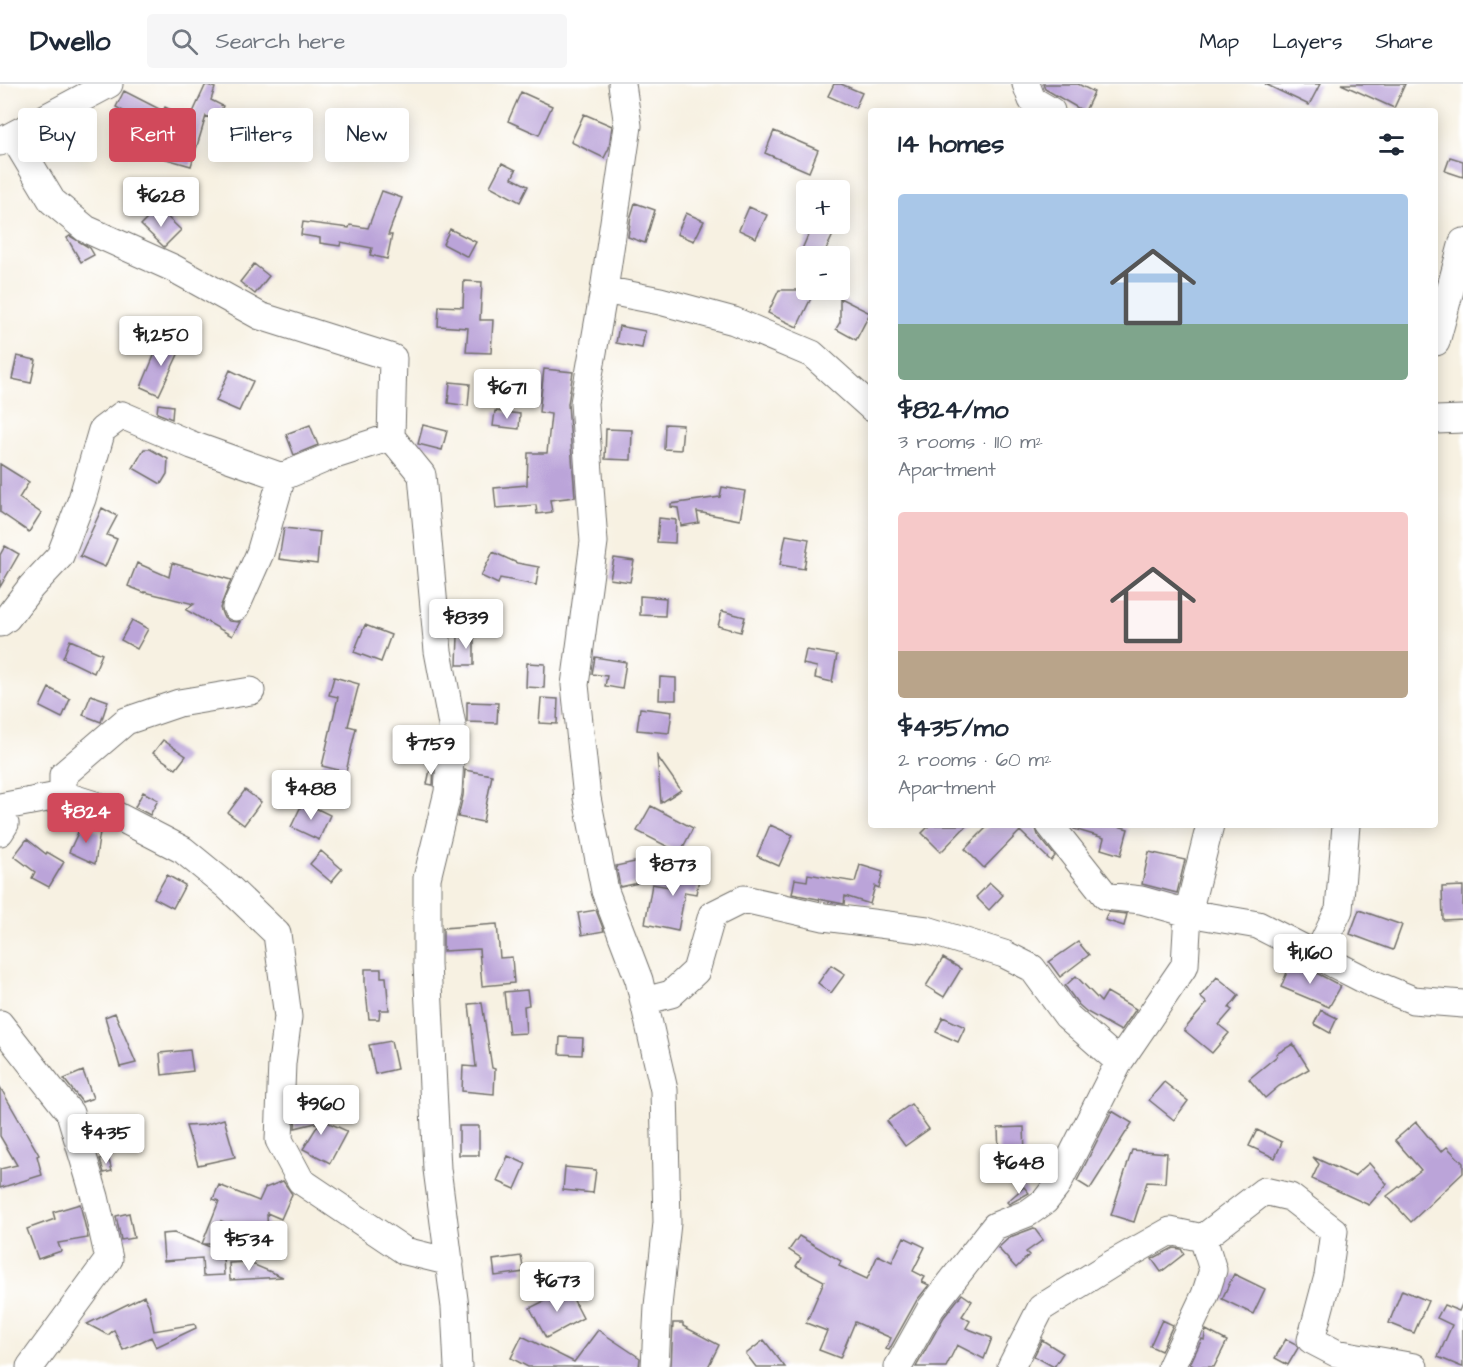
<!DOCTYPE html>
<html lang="en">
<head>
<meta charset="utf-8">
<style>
	:root { --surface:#fff; --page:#f6f6f7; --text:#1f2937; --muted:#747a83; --line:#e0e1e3; --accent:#d1495b }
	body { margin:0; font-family:"Architects Daughter",sans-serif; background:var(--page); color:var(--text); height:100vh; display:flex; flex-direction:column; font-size:22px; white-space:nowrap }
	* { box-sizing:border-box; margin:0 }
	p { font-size:20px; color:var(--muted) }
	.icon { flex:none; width:33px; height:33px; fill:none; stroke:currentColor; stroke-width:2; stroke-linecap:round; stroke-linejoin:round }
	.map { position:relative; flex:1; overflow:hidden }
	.panel { position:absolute; left:868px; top:24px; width:570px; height:720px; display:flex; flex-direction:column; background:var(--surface); border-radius:6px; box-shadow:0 3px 15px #0003 }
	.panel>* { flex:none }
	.guide { position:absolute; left:18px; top:24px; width:570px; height:54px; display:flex; gap:12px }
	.buttons { position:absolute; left:796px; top:96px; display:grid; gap:12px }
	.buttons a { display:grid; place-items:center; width:54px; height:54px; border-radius:6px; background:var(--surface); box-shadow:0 3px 15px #0003; font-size:30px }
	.price { position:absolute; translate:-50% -51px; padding:0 14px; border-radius:6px; background:#fff; color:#222; font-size:20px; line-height:39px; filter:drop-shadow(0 2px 3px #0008) }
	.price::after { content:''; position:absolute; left:50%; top:36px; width:18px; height:14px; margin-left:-9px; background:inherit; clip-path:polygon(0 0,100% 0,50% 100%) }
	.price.active { background:var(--accent); color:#fff }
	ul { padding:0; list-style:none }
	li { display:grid; align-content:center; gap:12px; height:318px; padding:0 30px }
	li span { display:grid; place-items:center; height:186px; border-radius:6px; color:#555 }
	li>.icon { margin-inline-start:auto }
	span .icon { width:108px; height:108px; fill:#fffc; stroke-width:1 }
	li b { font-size:26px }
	h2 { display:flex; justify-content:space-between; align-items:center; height:72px; padding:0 30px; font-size:26px }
	.chip { padding:0 21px; border-radius:6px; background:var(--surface); box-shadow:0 3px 15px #0003; font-size:21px; line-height:54px }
	.chip.active { background:var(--accent); color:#fff }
	header { display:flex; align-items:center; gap:36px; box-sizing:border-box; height:84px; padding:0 30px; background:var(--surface); border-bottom:2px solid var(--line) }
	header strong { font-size:28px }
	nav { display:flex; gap:33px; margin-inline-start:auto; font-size:21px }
	.search { width:420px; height:54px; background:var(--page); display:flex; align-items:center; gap:15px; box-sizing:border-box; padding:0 21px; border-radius:6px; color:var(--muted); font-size:22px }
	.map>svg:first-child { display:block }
	.building { fill:#bba4d9 }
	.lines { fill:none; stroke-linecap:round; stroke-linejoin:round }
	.minor-casing { stroke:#72706b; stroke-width:29 }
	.minor { stroke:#fff; stroke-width:27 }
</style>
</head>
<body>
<header>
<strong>Dwello</strong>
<div class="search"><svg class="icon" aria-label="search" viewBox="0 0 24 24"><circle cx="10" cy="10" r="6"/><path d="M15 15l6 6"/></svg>Search here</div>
<nav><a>Map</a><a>Layers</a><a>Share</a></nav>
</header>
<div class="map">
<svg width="1463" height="1283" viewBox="0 0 1463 1283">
	<rect width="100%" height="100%" fill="#fff"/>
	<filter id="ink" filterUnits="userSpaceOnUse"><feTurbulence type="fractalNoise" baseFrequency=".0167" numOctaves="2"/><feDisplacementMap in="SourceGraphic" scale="12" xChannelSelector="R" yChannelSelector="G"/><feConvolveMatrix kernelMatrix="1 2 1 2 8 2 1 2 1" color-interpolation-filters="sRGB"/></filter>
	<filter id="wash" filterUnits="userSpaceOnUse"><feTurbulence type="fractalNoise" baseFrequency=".008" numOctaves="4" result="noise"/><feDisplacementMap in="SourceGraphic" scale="24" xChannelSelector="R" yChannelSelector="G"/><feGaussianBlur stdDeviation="1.35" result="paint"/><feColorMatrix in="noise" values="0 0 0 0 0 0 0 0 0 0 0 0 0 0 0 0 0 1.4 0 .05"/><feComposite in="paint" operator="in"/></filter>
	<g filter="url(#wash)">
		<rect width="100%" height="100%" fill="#f7f1e2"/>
		<g id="blocks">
			<path class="building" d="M206 0 215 4 211 16 223 22 216 37 206 32 191 82 163 74 171 47 132 28 130 31 116 23 124 7 163 27 165 23 190 35Z
				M834 0H841L862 9 855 24 828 12Z
				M1043 0H1078L1094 8 1085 27H1083L1045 5Z
				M1265 0H1320L1309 21Z
				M1341 0H1405L1394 24Z
				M521 8 552 22 539 51 508 37Z
				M584 30 612 42 609 64 604 74 571 58Z
				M774 47 818 66 809 88 765 69Z
				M1450 73 1463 77V93L1445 87Z
				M502 79 516 86 512 94 528 102 520 118 490 102Z
				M382 107 402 114 388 151H392L387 175 370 171 372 164 341 158 340 162 320 159V154L301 151 303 138 349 144 350 141 368 144Z
				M635 119 655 126 645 159 628 153 631 132Z
				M749 123 767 131 756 154 739 146Z
				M158 124 181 146 164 163 141 141Z
				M686 129 704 137 694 157 677 150Z
				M813 140H838L823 172H799Z
				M450 145 476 158 468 173 443 160Z
				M70 152 90 164 94 171 81 178 67 154Z
				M254 180 269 192 255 210 240 198Z
				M464 197 482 198 480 236H493L491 269 466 268 468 244 438 242 439 222 463 223Z
				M779 206H815L797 243 768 229Z
				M840 214 870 229 856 256 836 245 840 238Z
				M619 242 645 247 642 264 616 259Z
				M161 255 181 264 159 311 141 303Z
				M17 272 36 276 31 299 12 295Z
				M544 285 573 288 568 320 575 413 550 416 552 428 537 430 536 421 496 424 494 404 527 401 528 369H547L551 330 539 328Z
				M230 286 253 297 239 327 216 317Z
				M450 298 470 300 468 322 448 319Z
				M158 320 173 322 172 335 157 329Z
				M495 327 520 330 519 345 493 342Z
				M665 340 683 341 681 366 664 365Z
				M310 341 318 361 294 371 286 350Z
				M423 341 447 347 442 366 418 360Z
				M606 345 632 346 631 376 605 375Z
				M144 365H150L168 375 167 390 161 400 133 384Z
				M0 380 29 398 19 414 41 429 29 448 0 428Z
				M722 403 745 407 740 436 697 428 699 439 681 442 678 424 671 423V420L720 413Z
				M102 424 117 432 107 451 117 455 105 483 80 472Z
				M659 434 676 436 675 459 657 458Z
				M284 444 320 448 317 480 279 475Z
				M786 451 809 455 804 485 780 481Z
				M5 462 19 470 0 503V471Z
				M493 468 517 479 539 483 536 501 500 494 498 500 481 492Z
				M614 474 634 477 630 498 610 495Z
				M137 479 169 493 172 479 231 496 220 524 223 532 229 537 240 538 232 552 186 526 194 520 145 508V509L128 502Z
				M640 512 666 514 665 532 640 531Z
				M722 527 745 533 741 548 718 542Z
				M132 536 148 545 137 565 121 556Z
				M365 541 391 551 381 578 354 568Z
				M458 551H474V581H457Z
				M70 556 102 570 94 589 63 574Z
				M806 566 837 571 832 598 815 594 817 583 803 580Z
				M595 573 626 578 622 605 605 602 607 592 592 590Z
				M527 579 545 580 544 604 526 603Z
				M334 593 359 600 348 642 356 644 346 688 322 682 338 613 329 611Z
				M660 593 676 594V616H659Z
				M49 604 70 615 62 634 40 623Z
				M91 611 108 617 101 638 83 631Z
				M541 614 558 615 557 640 539 639Z
				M467 618 498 619 497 639 467 638Z
				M640 624 672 628 669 649 637 646Z
				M163 656 186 672 176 685 153 669Z
				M657 672 681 706 661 719Z
				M431 681 434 682 433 701 427 700Z
				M465 686 492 691 483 738 458 733 463 712Z
				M245 706 261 718 244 741 228 729Z
				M143 708 158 716 150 731 135 723Z
				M303 718 330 731 319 756 291 743Z
				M651 722 693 744 680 769 637 747Z
				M82 740 100 748 95 780 69 768Z
				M770 741 793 751 779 782 757 772Z
				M930 741H967L941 768 922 749Z
				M989 741H1035L1038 751 1055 772 1051 777 1020 747 984 784 965 765Z
				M1075 741H1115L1128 745 1121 771 1101 765 1104 754 1074 745Z
				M27 755 46 770 47 768 64 778 49 803 32 794 35 788 14 772Z
				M321 767 342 785 331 798 310 780Z
				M1149 768 1185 776 1177 809 1142 800Z
				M644 776 648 797 620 803 616 782Z
				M680 776 702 780 696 810 685 808 678 847 645 840 652 800 675 804Z
				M860 781 883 788 879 804 875 802 870 820 845 812 844 820 792 810 795 795 807 797 808 790 855 798Z
				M167 791 185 801 173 824 154 814Z
				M990 799 1003 811 989 826 976 813Z
				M1463 802V835L1443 836 1442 803Z
				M596 826 604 847 582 851 578 829Z
				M1359 826 1402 841 1393 866 1350 850Z
				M1108 828 1127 830 1124 842 1105 836Z
				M497 840 500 874 512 873 514 899 482 902 479 865 443 867V844Z
				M1078 858 1089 871 1060 893 1049 878Z
				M943 874 961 885 944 913 926 902Z
				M1292 876 1341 902 1329 923 1281 903Z
				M831 881 845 890 831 909 818 899Z
				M365 885H381V893H386L389 926H380L379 935H369L365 900Z
				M1076 892 1101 918 1107 908 1136 925 1121 947 1087 928 1079 921 1065 902Z
				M1217 893 1239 911 1229 924 1232 926 1219 941 1229 949 1212 969 1184 946 1207 919 1200 913Z
				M527 906 529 921 524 922 526 949 509 950 504 908Z
				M482 919 492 984 495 985 494 1010 462 1007 463 982 476 983 469 920Z
				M1321 926 1337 934 1330 949 1314 940Z
				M115 929 136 979 120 983 105 933Z
				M943 933 965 943 958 958 936 948Z
				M560 953 583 954 582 971 559 970Z
				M391 957 397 985 375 990 369 961Z
				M1293 960 1309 985 1279 1002 1265 1014 1249 995 1277 972 1276 970Z
				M190 966 193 987 162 991 160 969Z
				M83 987 93 1014 82 1018 64 995Z
				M1164 998 1188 1017 1174 1036 1149 1016Z
				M0 1003 39 1071 37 1072 42 1091 0 1104V1085L17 1081 0 1052Z
				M911 1020 929 1045 905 1062 887 1037Z
				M296 1024 347 1047 330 1079 303 1065 320 1038 295 1044Z
				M1112 1027 1132 1039 1090 1105 1077 1097Z
				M224 1035 235 1073 198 1081 186 1042 204 1041Z
				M1416 1038 1441 1068 1447 1063 1463 1079V1089L1411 1138 1387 1112 1421 1086 1395 1056Z
				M459 1042H479V1071H459Z
				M1024 1043 1025 1070 999 1071 998 1044Z
				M1257 1046 1282 1058 1275 1074 1249 1062Z
				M1132 1066 1167 1069 1165 1099 1147 1098 1134 1138 1111 1131Z
				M508 1072 526 1080 515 1105 497 1097Z
				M108 1073 112 1087 104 1089 100 1075Z
				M1313 1073 1354 1092 1369 1079 1387 1100 1369 1121 1312 1095 1319 1080Z
				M565 1083 596 1086 593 1109 563 1106Z
				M283 1097 292 1110 281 1135 267 1129 268 1159H253V1151L221 1137 222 1160H202L219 1117 213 1115 219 1101 259 1117 265 1104Z
				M1024 1103 1029 1109 1009 1120 1007 1118Z
				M80 1120 88 1154 58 1159 61 1167 38 1175 27 1145 55 1135 53 1128Z
				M129 1129 134 1154 121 1156 116 1132Z
				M1034 1144 1043 1156 1026 1168 1029 1171 1016 1184 998 1164 1010 1153Z
				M174 1149 233 1172 223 1173 224 1191 203 1192 202 1174 164 1177 162 1150Z
				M799 1152 841 1177 839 1182 867 1195 878 1171 892 1178 904 1153 925 1163 913 1187 925 1193 922 1198 929 1201 917 1216 889 1266 886 1265 891 1254 855 1238 840 1274 819 1266 827 1247 806 1239 824 1197 796 1182 801 1174 789 1166Z
				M1173 1164 1181 1165 1184 1170 1161 1188 1152 1175Z
				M521 1172 524 1188 495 1192 493 1176Z
				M247 1178 283 1193 230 1196 229 1179Z
				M1234 1190 1265 1205 1253 1230 1222 1215Z
				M568 1205 583 1234 546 1254 530 1224Z
				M1402 1206 1428 1217 1414 1249 1389 1239Z
				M962 1210 972 1217 962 1232 970 1237 966 1244 992 1254 984 1275 957 1261 946 1283H916L944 1233Z
				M144 1212 149 1222 154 1247 195 1240 196 1244 156 1263 151 1253 123 1266 114 1246 108 1251 87 1240Z
				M1463 1218V1283H1462L1438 1273 1452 1241 1437 1234 1444 1221 1459 1227Z
				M1162 1236 1173 1241 1161 1267 1150 1262Z
				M673 1239H683V1242L719 1261 708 1283H671Z
				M598 1246 640 1274 639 1283H528L511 1274 522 1252 574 1278Z
				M1206 1246 1227 1257 1214 1283H1195L1190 1280 1202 1255 1204 1256Z
				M1286 1255 1296 1260 1298 1264 1288 1281 1275 1274Z
				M764 1256 785 1283H756L746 1270Z
				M1042 1256 1063 1269 1054 1283 1034 1272Z"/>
		</g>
	</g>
	<g filter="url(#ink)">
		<use href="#blocks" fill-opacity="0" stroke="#72706b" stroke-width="1.5"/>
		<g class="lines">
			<g class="minor-casing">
				<path id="minor" d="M622 0 628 42 604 206 584 319 594 458 575 601 587 714 605 807 639 896 664 1006 667 1139 658 1222 655 1283
					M1026 0 1032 16 1051 27
					M13 52 52 117 86 145 173 184 260 232 393 274 391 353 422 391 438 567 452 641 448 708 427 794V880L437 1085 455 1223 458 1283
					M0 58 109 0
					M604 206 660 217 734 237 812 270 872 324
					M1436 258 1463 158
					M1436 336 1463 335
					M236 523 260 469 282 393
					M0 539 7 534 31 503 60 472 82 415 102 346 122 331 192 361 282 393 329 373 391 353
					M63 711V691L126 637 179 619 251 607
					M0 723 63 711 98 722 183 766 227 802 277 850 288 933 282 979 279 1056 301 1097 405 1167 450 1178
					M0 731 5 740 0 748
					M1050 741 1106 812 1141 816 1188 829 1258 841 1369 898 1413 916 1463 920
					M1317 871 1339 826 1346 741
					M644 917 671 910 696 887 712 831 744 815 824 833 927 846 1004 870 1032 884 1067 932 1119 978
					M0 940 70 1029 95 1113 109 1175 30 1283
					M1203 1154 1264 1107 1290 1113 1334 1147 1328 1192 1311 1256 1336 1269 1414 1283
					M898 1283 931 1224 995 1142 1028 1129 1045 1117 1056 1103 1119 978 1185 881 1188 829 1210 741
					M1011 1283 1041 1224 1110 1181 1170 1147 1203 1154 1213 1186 1205 1211 1171 1283"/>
			</g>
			<use href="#minor" class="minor"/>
		</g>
	</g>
</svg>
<div class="buttons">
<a>+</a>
<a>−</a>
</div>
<b class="price" style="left:161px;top:144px">$628</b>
<b class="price" style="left:161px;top:283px">$1,250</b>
<b class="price" style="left:507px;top:336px">$671</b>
<b class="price" style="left:466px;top:566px">$839</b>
<b class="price" style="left:431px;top:692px">$759</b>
<b class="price" style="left:311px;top:737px">$488</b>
<b class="price active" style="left:86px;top:760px">$824</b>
<b class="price" style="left:673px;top:813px">$873</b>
<b class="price" style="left:1310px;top:901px">$1,160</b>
<b class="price" style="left:321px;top:1052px">$960</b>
<b class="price" style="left:106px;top:1081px">$435</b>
<b class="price" style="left:1019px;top:1111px">$648</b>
<b class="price" style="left:249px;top:1188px">$534</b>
<b class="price" style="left:557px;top:1229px">$673</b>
<div class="guide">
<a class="chip">Buy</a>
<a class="chip active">Rent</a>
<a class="chip">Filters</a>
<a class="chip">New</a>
</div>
<section class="panel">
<h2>14 homes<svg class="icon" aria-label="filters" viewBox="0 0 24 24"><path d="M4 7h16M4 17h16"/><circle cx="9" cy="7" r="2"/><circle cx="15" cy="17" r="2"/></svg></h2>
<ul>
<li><span style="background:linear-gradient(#a9c7e8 70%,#7fa58c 0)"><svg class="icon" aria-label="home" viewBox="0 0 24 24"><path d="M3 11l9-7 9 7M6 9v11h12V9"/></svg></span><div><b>$824/mo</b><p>3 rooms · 110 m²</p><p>Apartment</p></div></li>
<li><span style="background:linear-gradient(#f6c9c9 75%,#b9a48a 0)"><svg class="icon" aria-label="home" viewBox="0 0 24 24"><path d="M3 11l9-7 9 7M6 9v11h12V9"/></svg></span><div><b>$435/mo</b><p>2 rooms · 60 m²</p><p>Apartment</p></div></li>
</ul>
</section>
</div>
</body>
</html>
